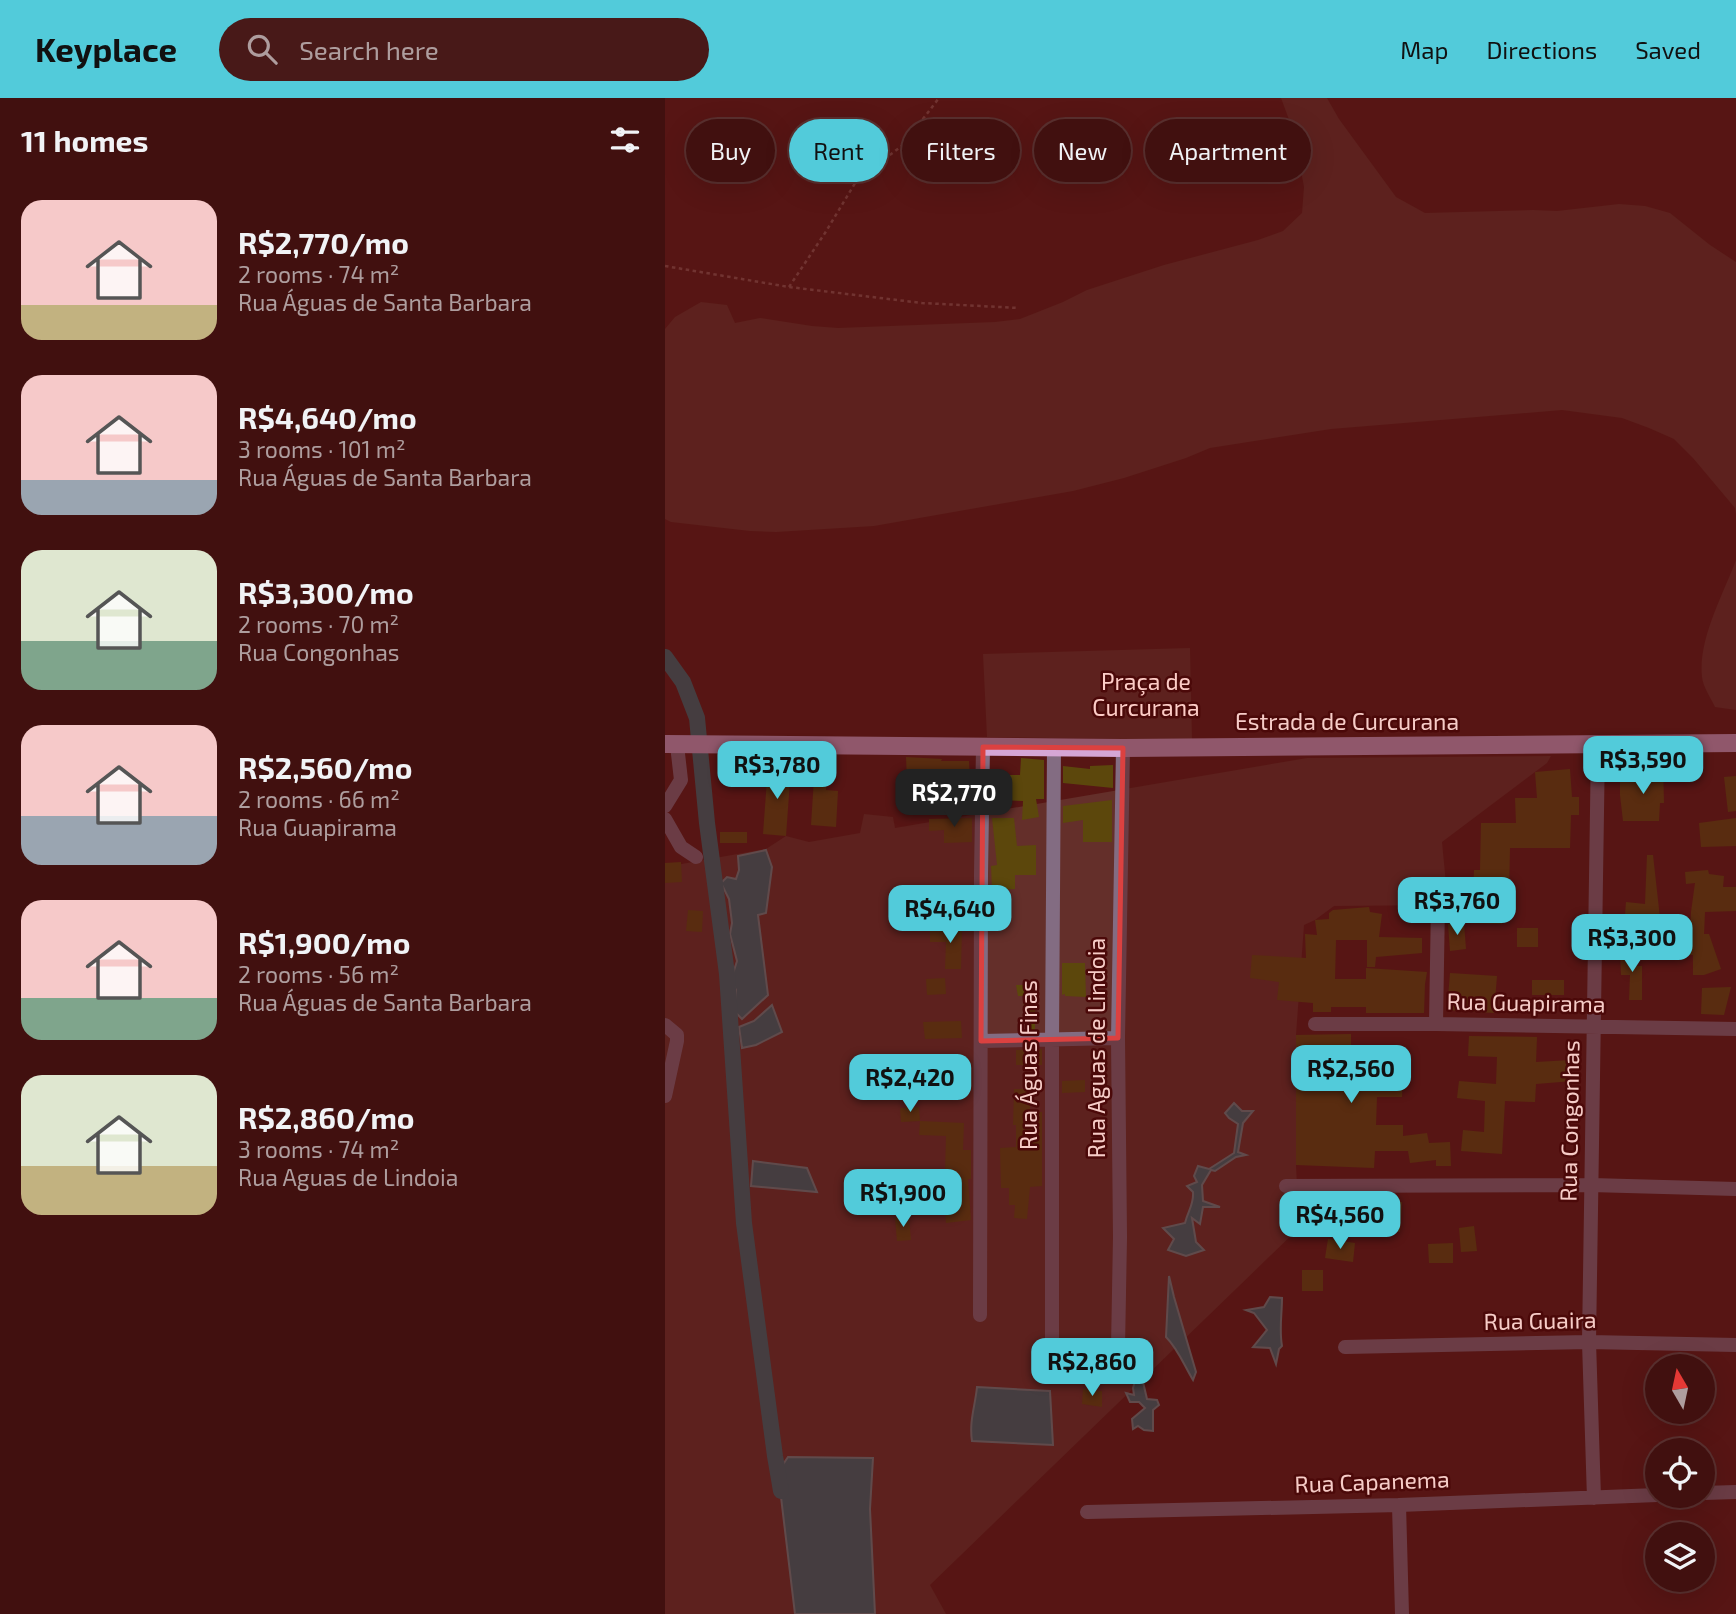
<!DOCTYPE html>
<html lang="en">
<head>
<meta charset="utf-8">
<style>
	:root { --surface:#41100f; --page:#481918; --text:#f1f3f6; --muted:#ae9d9e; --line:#5a302f; --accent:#52cbda }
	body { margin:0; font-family:"Exo 2",sans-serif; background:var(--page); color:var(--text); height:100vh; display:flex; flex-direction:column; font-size:26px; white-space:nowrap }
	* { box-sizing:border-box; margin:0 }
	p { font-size:23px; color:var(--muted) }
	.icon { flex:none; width:38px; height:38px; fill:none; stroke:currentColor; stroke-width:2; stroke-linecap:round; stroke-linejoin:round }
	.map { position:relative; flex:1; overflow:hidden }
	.panel { display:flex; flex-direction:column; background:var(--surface); width:665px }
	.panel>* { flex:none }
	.top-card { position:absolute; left:21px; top:21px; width:665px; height:63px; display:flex; gap:14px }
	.needle { width:46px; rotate:351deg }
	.tools { position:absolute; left:980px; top:1256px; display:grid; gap:14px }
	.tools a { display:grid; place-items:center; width:70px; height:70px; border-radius:50%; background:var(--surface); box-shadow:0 7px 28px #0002,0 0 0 2px var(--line); font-size:35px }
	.price { position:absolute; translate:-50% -60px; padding:0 16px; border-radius:14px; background:var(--accent); color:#111; font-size:23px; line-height:46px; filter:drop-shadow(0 2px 4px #0008) }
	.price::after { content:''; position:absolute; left:50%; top:42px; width:21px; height:16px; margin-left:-10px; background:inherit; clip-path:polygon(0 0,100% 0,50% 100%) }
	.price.on { background:#222; color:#fff }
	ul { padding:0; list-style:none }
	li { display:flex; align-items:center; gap:21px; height:175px; padding:0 21px }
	li span { display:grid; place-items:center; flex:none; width:196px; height:140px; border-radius:21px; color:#555 }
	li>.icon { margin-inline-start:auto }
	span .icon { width:84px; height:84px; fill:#fffc; stroke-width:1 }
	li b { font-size:30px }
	h2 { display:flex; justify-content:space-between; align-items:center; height:84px; padding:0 21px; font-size:30px }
	.pill { padding:0 24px; border-radius:32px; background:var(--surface); box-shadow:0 7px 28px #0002,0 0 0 2px var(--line); font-size:24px; line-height:63px }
	.pill.on { background:var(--accent); color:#111 }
	header { display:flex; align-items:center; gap:42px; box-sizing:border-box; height:98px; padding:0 35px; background:var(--accent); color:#111 }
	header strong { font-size:33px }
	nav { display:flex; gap:38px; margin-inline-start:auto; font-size:24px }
	.search { width:490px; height:63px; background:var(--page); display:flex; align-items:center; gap:18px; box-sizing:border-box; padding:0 24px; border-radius:38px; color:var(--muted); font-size:26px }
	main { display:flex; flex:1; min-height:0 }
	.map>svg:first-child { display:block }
	.green { fill:#642f2a }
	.water { fill:#2f6e76; stroke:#6b8a8e; stroke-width:2 }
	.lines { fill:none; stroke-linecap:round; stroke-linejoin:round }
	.canal { stroke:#2f6e76; stroke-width:16 }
	.building { fill:#5c470c }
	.path { stroke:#905855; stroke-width:2.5; stroke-dasharray:3.5 3.5; stroke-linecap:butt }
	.minor { stroke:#836c82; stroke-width:14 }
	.primary { stroke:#d5a6d5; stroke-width:18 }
	.marked { fill:none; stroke:#db4140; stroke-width:5; stroke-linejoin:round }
	.labels { text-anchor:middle; stroke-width:5; stroke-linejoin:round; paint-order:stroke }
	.park-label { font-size:23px; fill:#fcccc6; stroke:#4b0909 }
	.street-label { font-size:23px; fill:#f6ccc7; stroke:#4b0909 }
</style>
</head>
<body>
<header>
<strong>Keyplace</strong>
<div class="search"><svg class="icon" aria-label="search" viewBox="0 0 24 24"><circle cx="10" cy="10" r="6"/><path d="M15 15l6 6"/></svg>Search here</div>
<nav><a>Map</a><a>Directions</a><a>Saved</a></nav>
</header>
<main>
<section class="panel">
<h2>11 homes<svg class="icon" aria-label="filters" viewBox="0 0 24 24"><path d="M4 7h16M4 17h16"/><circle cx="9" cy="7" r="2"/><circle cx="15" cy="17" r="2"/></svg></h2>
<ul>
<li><span style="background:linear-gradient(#f6c9c9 75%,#c2b280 0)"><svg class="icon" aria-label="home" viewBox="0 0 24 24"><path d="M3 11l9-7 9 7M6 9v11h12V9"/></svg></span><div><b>R$2,770/mo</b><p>2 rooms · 74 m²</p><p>Rua Águas de Santa Barbara</p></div></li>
<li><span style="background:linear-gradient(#f6c9c9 75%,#9aa5b1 0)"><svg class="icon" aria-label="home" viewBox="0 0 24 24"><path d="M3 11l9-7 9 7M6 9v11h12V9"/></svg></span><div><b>R$4,640/mo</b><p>3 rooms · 101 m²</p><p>Rua Águas de Santa Barbara</p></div></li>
<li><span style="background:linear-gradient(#dfe7d0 65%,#7fa58c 0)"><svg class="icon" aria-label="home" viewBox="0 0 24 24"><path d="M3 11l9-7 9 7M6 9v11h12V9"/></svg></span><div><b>R$3,300/mo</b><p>2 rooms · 70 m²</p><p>Rua Congonhas</p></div></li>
<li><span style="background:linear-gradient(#f6c9c9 65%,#9aa5b1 0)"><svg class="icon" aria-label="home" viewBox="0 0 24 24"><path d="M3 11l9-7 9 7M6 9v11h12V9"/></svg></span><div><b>R$2,560/mo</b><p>2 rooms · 66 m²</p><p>Rua Guapirama</p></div></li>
<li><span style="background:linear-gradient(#f6c9c9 70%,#7fa58c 0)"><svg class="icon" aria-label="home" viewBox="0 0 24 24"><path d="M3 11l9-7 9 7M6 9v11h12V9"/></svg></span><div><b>R$1,900/mo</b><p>2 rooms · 56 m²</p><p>Rua Águas de Santa Barbara</p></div></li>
<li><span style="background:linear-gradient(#dfe7d0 65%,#c2b280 0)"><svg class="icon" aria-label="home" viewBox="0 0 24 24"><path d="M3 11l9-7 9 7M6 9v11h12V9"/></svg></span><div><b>R$2,860/mo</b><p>3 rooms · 74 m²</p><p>Rua Aguas de Lindoia</p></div></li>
</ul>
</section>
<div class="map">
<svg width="1071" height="1516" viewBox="0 0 1071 1516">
	<rect width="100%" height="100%" fill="#571614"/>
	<path class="green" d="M616 0H662L674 21 731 99 760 115 868 112 892 113 954 106 980 108 1005 115 1045 147 1071 164V416L1070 410 1028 360 1009 341 984 330 957 320 897 312 666 331 545 350 521 360 459 380 408 393 209 428 111 434 85 433 6 424 0 421V231L10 219 36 204 62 207 70 225 95 220 147 228 173 230 330 224 355 221 398 204 422 192 499 167 593 142 618 133 637 115 639 89 629 35Z
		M1071 462V612L1050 609C1046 600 1038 589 1037 579 1033 541 1058 497 1071 462Z
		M525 550 527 642 322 639 318 556Z
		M886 658 882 665 777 744 783 807 669 808 650 822 639 827 631 937V1067L634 1130 265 1487 281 1516H0V769L101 751 121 738 144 744 195 735 199 716 228 719 230 730 642 660Z"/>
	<path class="water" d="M101 752 107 769 101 815 93 817 103 897 77 921 69 913 71 892 66 882 72 863 65 836 67 825 64 801 56 785 62 779 71 781 74 772 73 758Z
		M107 907 117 934 91 947 77 950 74 929 89 923Z
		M569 1005 577 1013H588L578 1025 573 1054 581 1057 571 1059 550 1073 546 1072 537 1087 538 1103 555 1109H538L535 1126 527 1120 531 1144 539 1152 521 1158 503 1152 509 1141 498 1130 520 1125C523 1112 529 1107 528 1094L522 1088 532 1084 529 1078 533 1068 544 1071 569 1055 573 1026 564 1020 560 1015Z
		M88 1063 142 1070 152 1094 86 1088Z
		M504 1178 509 1199 531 1274 528 1282C519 1267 513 1251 501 1239Z
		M605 1199 617 1200C617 1217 614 1231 617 1248L614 1251 611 1266 605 1250 588 1249 602 1232 589 1215 581 1212 599 1209Z
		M470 1283 478 1284 482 1301 492 1302 494 1307 488 1312V1333L479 1332 473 1328 468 1331 467 1321 480 1310 474 1304H465L461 1295 469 1297 468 1290Z
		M312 1289 385 1293 388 1347 307 1343C304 1323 310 1309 312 1289Z
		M123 1359 208 1360 205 1411 210 1516H130L113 1374Z"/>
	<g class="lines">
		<path class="canal" d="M0 559 18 584 32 620 42 725 62 876 79 1125 110 1358 116 1393"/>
	</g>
	<path class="building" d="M75 658H91V674L75 675Z
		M241 659 277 661 276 663H304L305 686 274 685V699L261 698 262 680 242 681Z
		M356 660 379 662V701H371L374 719 357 722 358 703 329 702V690H338V677H355Z
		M150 665H162L161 692 173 693 171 729 146 727Z
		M998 665 999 705H995L994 723H958L955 697V679L986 678 985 666Z
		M448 667V690L398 685V668L425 671V668Z
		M103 668 126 669 121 738 98 736Z
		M905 671 907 699H914V717H906L905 750H845L844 798 838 797 837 826 804 825V803H808L809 772H815L816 725H851L850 700H872L870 674Z
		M1071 678V713L1063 714 1059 679Z
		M447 702V744H418V722L398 725V708Z
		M307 720V744L279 745V732L264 733V721Z
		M327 720H349L352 748 371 747V777H350V791L327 792 326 768 332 767Z
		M1071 720V748L1036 749 1034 725Z
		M55 734H82V745H55Z
		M982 757H988L995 820 960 817 961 804 980 806Z
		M16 764 17 784 0 785V765Z
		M1043 772 1044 776 1059 778 1058 789H1071V813L1040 814 1039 836H1044L1056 871 1039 877H1028V857H1024L1026 814 1030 785 1021 786 1020 774Z
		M704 809 705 814 717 816 714 839 757 840V855L711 859 710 869H702V842H671L670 881H701V870L762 874 760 886 759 915H701V909H666V914H648V905L612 902 614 884 585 880 587 857 641 860 640 836 652 837 650 822 664 821V815L668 812Z
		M23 812 38 813 37 834 21 833Z
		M799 825 801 851 785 853 783 826Z
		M265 830H297L296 871H280L281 844H265Z
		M852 830H873V849H852Z
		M971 853V868H977V902H964L965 877H956L955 854Z
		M397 865H420L421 899 400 898V896L397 897Z
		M785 875 832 878 829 915 782 912Z
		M280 880 281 896 262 897 261 881Z
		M867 882H899V897H867Z
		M351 887H370V932H361L358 898H353Z
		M1066 889 1059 917 1036 916 1037 890Z
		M296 923 297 940 260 941 258 924Z
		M686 936V949L739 950 737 999H712L711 1027H738V1038L762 1035 764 1045 785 1044 786 1068H771V1062L745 1065 743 1053H710L709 1070 631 1067V937Z
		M804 938 872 939 871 964 906 962 908 983 871 986 870 1004 840 1003 837 1056 796 1053 798 1032 819 1034 820 1003 792 1000 794 983 831 986 832 959 803 958Z
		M377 951V967H351V952Z
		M288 968 296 971 306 969V983L298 984 284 979Z
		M420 982V994L397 995V983Z
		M349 991H365V1014H377V1088L365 1089 362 1121 349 1120 350 1107H344V1090H336L335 1050 351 1049V1027H348Z
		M254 1009 255 1023 236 1024 235 1010Z
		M255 1023 299 1025 298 1052H306V1081H303L306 1122 281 1125 279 1103 266 1105 265 1093 272 1092 271 1075 280 1074 281 1038 254 1037Z
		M714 1103 737 1104 735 1134 712 1132Z
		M244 1119 246 1142 232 1143 230 1120Z
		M809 1128 812 1153 796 1154 794 1130Z
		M663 1141 690 1145 688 1164 660 1160Z
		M788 1145V1165H764L763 1146Z
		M637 1172H658V1193H637Z
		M418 1291 437 1293V1309L417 1306Z"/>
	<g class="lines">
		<path class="path" d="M0 168 124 189 257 205 354 210
			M124 189 160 135 192 82 238 47 274 0"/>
		<path class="minor" d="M0 708 16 682 12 647
			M0 721 16 749 31 759
			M650 926H771L1071 931
			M771 926 773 805
			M0 927 12 937V943L0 998
			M316 943 453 940
			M621 1088 926 1087 1071 1091
			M315 1217 316 777 318 649
			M387 1243V942L389 649
			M680 1249 924 1244 1071 1247
			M453 1250 455 1139 453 940 458 650
			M1038 1395 1071 1394
			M929 1400 924 1244 933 647
			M734 1407 737 1516
			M422 1414 734 1407 992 1397"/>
		<path class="primary" d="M0 646 458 650 1071 645"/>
	</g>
	<path d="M0 0H1071V1516H0ZM318 649 458 650 453 940 316 943Z" fill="#571614" fill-opacity=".55" fill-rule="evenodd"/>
	<path class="marked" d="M318 649 458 650 453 940 316 943Z"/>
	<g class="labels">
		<g class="park-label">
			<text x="481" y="592">Praça de<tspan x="481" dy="26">Curcurana</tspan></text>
		</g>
		<g class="street-label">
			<text x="682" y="632">Estrada de Curcurana</text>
			<text transform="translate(861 905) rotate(1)" y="8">Rua Guapirama</text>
			<text transform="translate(432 950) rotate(-90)" y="8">Rua Aguas de Lindoia</text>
			<text transform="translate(364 967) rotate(-90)" y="8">Rua Águas Finas</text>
			<text transform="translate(905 1023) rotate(-89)" y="8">Rua Congonhas</text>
			<text transform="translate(875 1223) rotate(-1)" y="8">Rua Guaira</text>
			<text transform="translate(707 1384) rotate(-2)" y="8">Rua Capanema</text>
		</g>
	</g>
</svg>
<div class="tools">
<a><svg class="needle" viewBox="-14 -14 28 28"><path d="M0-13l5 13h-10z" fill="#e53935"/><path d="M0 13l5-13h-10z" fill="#ae9d9e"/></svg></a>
<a><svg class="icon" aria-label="locate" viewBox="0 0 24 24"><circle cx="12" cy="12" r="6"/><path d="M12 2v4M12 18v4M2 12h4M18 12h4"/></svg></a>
<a><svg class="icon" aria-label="layers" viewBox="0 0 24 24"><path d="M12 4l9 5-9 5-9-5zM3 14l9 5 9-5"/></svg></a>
</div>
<b class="price" style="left:978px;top:698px">R$3,590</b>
<b class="price" style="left:112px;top:703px">R$3,780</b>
<b class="price on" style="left:289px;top:731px">R$2,770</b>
<b class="price" style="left:792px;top:839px">R$3,760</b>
<b class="price" style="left:285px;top:847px">R$4,640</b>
<b class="price" style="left:967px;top:876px">R$3,300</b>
<b class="price" style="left:686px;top:1007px">R$2,560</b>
<b class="price" style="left:245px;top:1016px">R$2,420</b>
<b class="price" style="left:238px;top:1131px">R$1,900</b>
<b class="price" style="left:675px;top:1153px">R$4,560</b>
<b class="price" style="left:427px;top:1300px">R$2,860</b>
<div class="top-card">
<a class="pill">Buy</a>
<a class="pill on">Rent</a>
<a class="pill">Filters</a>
<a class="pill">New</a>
<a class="pill">Apartment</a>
</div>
</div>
</main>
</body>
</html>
